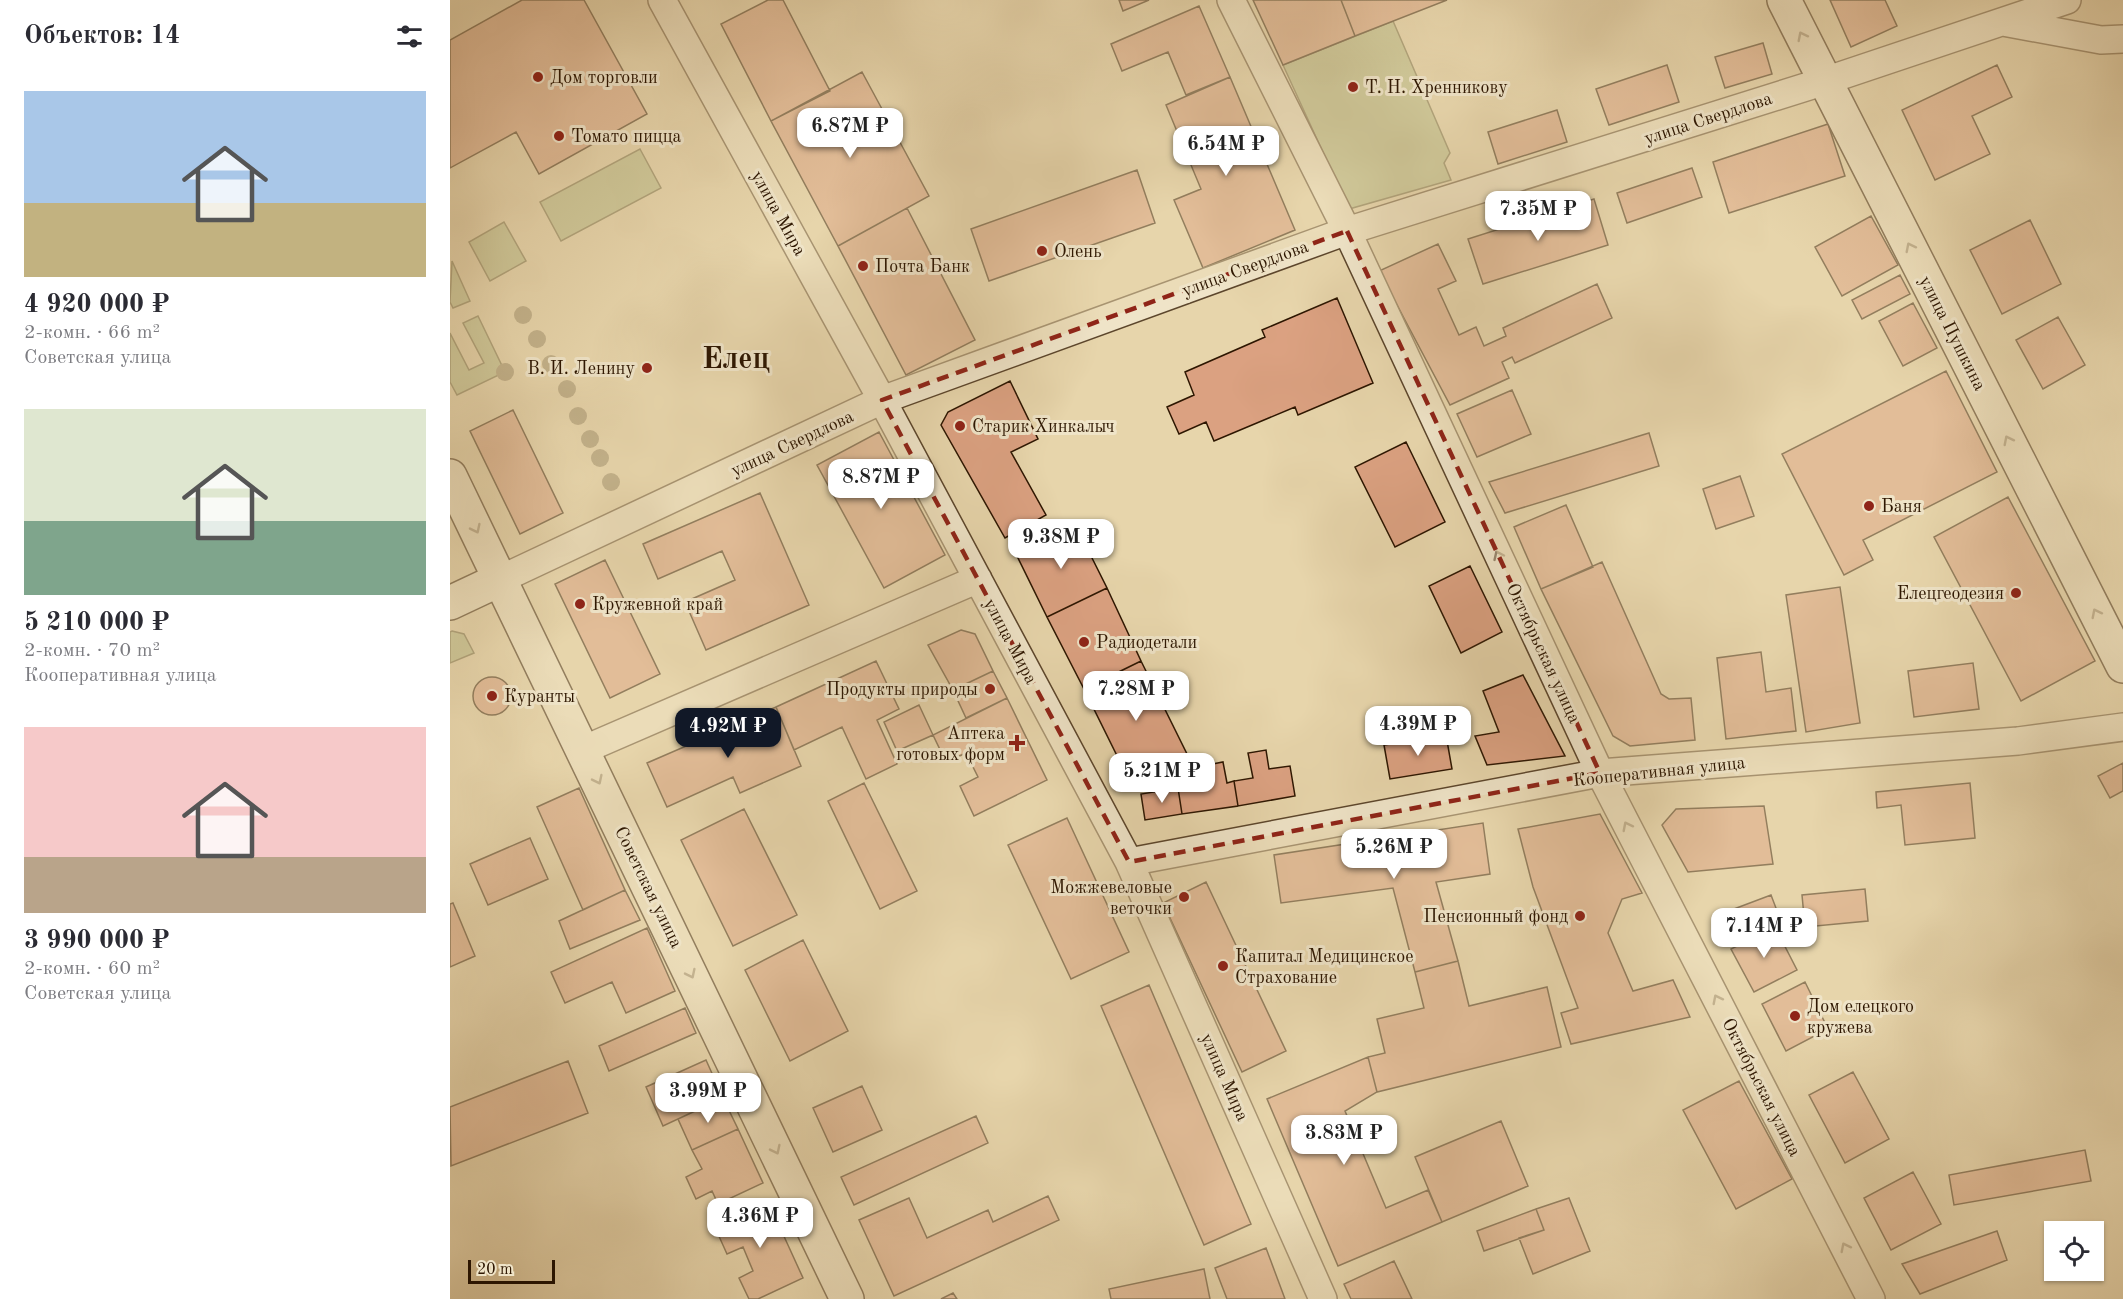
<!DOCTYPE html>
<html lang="ru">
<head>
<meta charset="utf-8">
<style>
	:root { --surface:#fff; --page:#f7f7f7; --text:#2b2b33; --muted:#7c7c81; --accent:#111827 }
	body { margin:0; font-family:"Old Standard TT",serif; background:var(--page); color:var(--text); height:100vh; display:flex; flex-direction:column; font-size:22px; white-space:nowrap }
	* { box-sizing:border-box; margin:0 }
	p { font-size:20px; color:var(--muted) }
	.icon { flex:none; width:33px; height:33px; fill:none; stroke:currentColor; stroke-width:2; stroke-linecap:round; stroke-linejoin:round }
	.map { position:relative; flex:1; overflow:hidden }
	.side { display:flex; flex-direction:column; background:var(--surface); width:450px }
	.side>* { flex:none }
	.controls { position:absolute; left:1594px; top:1221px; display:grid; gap:12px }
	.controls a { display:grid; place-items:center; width:60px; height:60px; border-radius:0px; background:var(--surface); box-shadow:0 2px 4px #0004; font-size:30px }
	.scale { position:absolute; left:18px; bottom:15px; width:87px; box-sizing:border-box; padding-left:6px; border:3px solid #2d1601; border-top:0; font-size:16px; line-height:21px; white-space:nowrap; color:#2d1601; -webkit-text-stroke:4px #efe4c8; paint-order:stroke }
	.price { position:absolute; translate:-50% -51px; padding:0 14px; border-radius:12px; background:#fff; color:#222; font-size:20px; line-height:39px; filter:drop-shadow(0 2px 3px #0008) }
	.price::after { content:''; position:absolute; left:50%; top:36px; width:18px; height:14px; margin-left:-9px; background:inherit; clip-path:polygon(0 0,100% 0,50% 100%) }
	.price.on { background:var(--accent); color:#fff }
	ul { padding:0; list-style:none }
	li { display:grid; align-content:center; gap:12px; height:318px; padding:0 24px }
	li span { display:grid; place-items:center; height:186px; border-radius:0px; color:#555 }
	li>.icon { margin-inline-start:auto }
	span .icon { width:108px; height:108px; fill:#fffc; stroke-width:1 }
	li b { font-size:26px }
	h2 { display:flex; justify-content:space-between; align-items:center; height:72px; padding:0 24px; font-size:26px }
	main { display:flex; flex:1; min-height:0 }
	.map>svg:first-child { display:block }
	.green { fill:#b7bd88; stroke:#726a44; stroke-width:1.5 }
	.building { fill:#dba181; stroke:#2d1601; stroke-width:1.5 }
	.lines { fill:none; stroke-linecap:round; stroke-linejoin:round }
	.street-casing { stroke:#5c462c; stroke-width:30 }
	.secondary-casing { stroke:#2d1601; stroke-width:36 }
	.street { stroke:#efe4c8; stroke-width:27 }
	.secondary { stroke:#efe4c8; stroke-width:33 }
	.tree { fill:#978764 }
	.oneway { stroke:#98876e }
	.marked { fill:none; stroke:#8f2418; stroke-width:4.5; stroke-dasharray:12 8; stroke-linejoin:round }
	.poi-dot { fill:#8f2418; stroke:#efe4c8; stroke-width:2 }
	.labels { text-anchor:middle; stroke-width:6; stroke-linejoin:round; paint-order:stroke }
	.poi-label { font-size:18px; fill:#2d1601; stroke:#efe4c8; text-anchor:start }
	.street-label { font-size:18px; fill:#2d1601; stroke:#efe4c8 }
	.town-label { font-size:30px; font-weight:bold; fill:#2d1601; stroke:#efe4c8 }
</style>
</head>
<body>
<main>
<section class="side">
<h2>Объектов: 14<svg class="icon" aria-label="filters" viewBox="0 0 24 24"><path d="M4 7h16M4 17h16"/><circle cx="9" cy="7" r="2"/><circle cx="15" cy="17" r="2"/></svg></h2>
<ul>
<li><span style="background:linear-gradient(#a9c7e8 60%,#c2b280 0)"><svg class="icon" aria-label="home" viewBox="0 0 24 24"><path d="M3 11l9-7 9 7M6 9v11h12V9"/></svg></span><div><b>4 920 000 ₽</b><p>2-комн. · 66 m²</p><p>Советская улица</p></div></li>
<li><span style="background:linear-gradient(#dfe7d0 60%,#7fa58c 0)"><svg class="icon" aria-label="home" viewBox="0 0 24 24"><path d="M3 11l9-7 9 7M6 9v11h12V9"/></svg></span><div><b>5 210 000 ₽</b><p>2-комн. · 70 m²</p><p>Кооперативная улица</p></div></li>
<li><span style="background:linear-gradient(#f6c9c9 70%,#b9a48a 0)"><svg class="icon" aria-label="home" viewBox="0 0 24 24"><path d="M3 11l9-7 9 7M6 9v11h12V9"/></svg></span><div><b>3 990 000 ₽</b><p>2-комн. · 60 m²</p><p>Советская улица</p></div></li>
</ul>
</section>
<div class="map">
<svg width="1673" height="1299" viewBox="0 0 1673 1299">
	<rect width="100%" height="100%" fill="#e7d5ab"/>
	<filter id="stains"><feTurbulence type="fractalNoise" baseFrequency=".00333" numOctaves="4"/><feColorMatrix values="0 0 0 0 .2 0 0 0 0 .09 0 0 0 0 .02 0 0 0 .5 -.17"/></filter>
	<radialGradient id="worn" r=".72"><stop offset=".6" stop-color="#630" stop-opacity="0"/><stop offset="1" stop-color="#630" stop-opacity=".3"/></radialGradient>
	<path class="green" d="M943 21 1000 153 994 163 1001 180 899 209 833 65Z
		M190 149 211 188 111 241 90 202Z
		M54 222 76 261 40 281 19 242Z
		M2 261 20 301 3 308 0 302Z
		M28 316 55 372 7 395 0 382V333L19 370 34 363 13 323Z
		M2 631 14 634 24 653 0 663V632Z"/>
	<path class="building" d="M72 0H134L197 114 89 174 66 132 0 168V40Z
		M318 0H333L380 91 321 121 271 24Z
		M669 0H699L673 11Z
		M803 0H891L905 36 833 65Z
		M891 0H997L905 36Z
		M1380 0H1435L1447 26 1401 47Z
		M749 6 780 77 736 95 718 52 672 71 661 44Z
		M1313 43 1322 74 1275 88 1265 57Z
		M1217 65 1229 102 1159 125 1146 89Z
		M1547 65 1562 97 1522 116 1540 154 1485 180 1452 110Z
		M412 72 479 196 388 246 321 121Z
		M780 77 845 230 753 268 724 200 751 189 716 105Z
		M1107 110 1117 142 1048 164 1038 132Z
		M1378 124 1395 176 1279 213 1263 162Z
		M1242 168 1252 197 1177 223 1167 193Z
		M687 170 705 223 539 281 521 229Z
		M1144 199 1158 245 1033 284 1018 239Z
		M457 208 525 340 456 375 388 246Z
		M1421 216 1448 265 1392 296 1365 247Z
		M1580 220 1611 284 1552 314 1520 250Z
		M988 244 1006 281 988 289 1009 335 1026 327 1034 346 1056 336 1053 328 1147 284 1162 318 1065 363 1062 357 1052 362 1059 378 1000 405 929 271Z
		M1450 275 1460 294 1412 319 1402 300Z
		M887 298 923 383 848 415 845 407 764 441 756 422 729 434 717 407 744 395 735 372 815 337 812 330Z
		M1463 303 1487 348 1453 366 1429 321Z
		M1608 317 1635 365 1593 389 1566 340Z
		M1496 371 1547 472 1413 540 1423 560 1394 575 1332 454Z
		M560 381 588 439 561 452 596 515 555 538 491 425 498 412Z
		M1062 390 1081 434 1027 457 1007 414Z
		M63 410 113 513 70 534 20 431Z
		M429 432 495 555 434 588 367 465Z
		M1199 433 1209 466 1055 513 1039 482Z
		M956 442 995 522 945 547 905 467Z
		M1290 476 1304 516 1266 529 1253 489Z
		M310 493 359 605 256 650 235 602 285 580 272 551 208 579 193 544Z
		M1558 497 1645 661 1571 701 1484 537Z
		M1116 505 1143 567 1091 589 1064 527Z
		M624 522 657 588 597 617 565 552Z
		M155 560 210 674 160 698 105 584Z
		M1152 562 1211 694 1219 699 1241 698 1245 740 1180 746 1163 736 1091 589Z
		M1020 566 1052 632 1011 653 979 586Z
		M1390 587 1410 723 1356 732 1336 595Z
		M657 588 691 661 634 689 597 617Z
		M511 630 525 634 543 671 503 690 478 645Z
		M1311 652 1316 692 1341 688 1346 731 1276 739 1267 658Z
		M426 661 449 709 427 720 447 764 416 779 392 727 344 750 326 707Z
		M691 661 737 754 680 782 634 689Z
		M1523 663 1529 709 1464 717 1458 671Z
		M543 671 557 698 516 718 503 690Z
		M1073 675 1115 756 1037 765 1025 736 1049 732 1033 691Z
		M23 696a19 19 0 1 1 38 0a19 19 0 1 1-38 0Z
		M557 698 597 780 524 816 510 786 528 777 516 753 496 762 483 735Z
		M469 705 483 735 447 751 434 722Z
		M326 707 351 766 290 793 283 777 217 807 197 763Z
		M996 735 1002 769 940 779 934 745Z
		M816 750 819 769 840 766 845 796 788 806 784 781 803 778 798 753Z
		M773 762 777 783 784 781 788 806 732 814 728 788 745 786 742 768Z
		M1673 763V791L1660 798 1648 776Z
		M414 783 467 891 430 909 378 801Z
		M1520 783 1525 838 1455 845 1451 805 1427 808 1426 792Z
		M129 788 175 890 133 910 87 807Z
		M728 788 732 814 695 820 691 794Z
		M1314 806 1323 864 1238 872 1212 825 1226 809Z
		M294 809 347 915 283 946 231 840Z
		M1150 814 1192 893 1172 899 1158 933 1183 991 1223 980 1240 1017 1121 1044 1111 1013 1128 1008 1083 887 1068 829Z
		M617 818 679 952 621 979 558 845Z
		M1033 823 1040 874 986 882 1008 961 965 972 943 888 831 903 824 855Z
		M80 838 98 879 38 905 20 864Z
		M756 882 836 1051 792 1072 713 903Z
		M1415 889 1418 921 1355 927 1352 895Z
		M175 890 190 920 120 949 109 921Z
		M1321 895 1329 916 1275 936 1268 915Z
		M3 903 25 956 0 967V904Z
		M1325 927 1347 970 1304 992 1281 949Z
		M197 928 225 991 176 1013 162 982 115 1003 101 972Z
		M353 940 398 1031 340 1061 295 970Z
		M1008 961 1019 1006 1097 987 1111 1047 927 1092 918 1057 935 1053 927 1019 974 1008 965 972Z
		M1355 982 1378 1029 1336 1051 1312 1004Z
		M699 985 801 1224 754 1245 651 1006Z
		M235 1008 246 1033 159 1071 149 1046Z
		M918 1057 927 1092 895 1111 936 1208 978 1190 992 1222 888 1266 817 1099Z
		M256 1060 273 1098 213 1126 196 1087Z
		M118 1061 138 1113 1 1166 0 1107Z
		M1403 1072 1439 1139 1395 1163 1359 1095Z
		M1289 1081 1342 1179 1286 1209 1233 1110Z
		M412 1086 432 1130 383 1152 363 1108Z
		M273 1098 288 1129 242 1150 228 1119Z
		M526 1116 538 1143 404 1205 391 1177Z
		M1051 1121 1078 1186 992 1222 965 1157Z
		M288 1129 313 1183 268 1204 262 1191 246 1199 236 1177 252 1169 242 1150Z
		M1635 1150 1641 1181 1504 1205 1499 1175Z
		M1463 1172 1491 1224 1441 1250 1414 1198Z
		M598 1196 609 1220 444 1296 409 1220 459 1198 477 1238 538 1210 543 1222Z
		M1119 1198 1140 1251 1083 1274 1069 1238 1094 1230 1086 1209Z
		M317 1199 353 1278 308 1299H299L289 1278 303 1271 293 1247 277 1254 263 1223Z
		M1086 1209 1094 1230 1034 1251 1027 1231Z
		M1547 1231 1557 1260 1470 1294 1452 1264Z
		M816 1248 835 1299H777L765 1268Z
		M944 1261 962 1299H901L894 1284Z
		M754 1269 760 1299H661L659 1289Z
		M503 1293 507 1299H491Z"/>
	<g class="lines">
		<g class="street-casing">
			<path id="street" d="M212 0 432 400 679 862 873 1299
				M781 0 897 231 1150 773 1421 1299
				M1553 22 1651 40 1673 39
				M51 579 432 400 897 231 1375 81 1617 0
				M133 750 528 579
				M679 862 1150 773 1568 741 1673 727"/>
		</g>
		<g class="secondary-casing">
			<path id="secondary" d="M1334 0 1673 666
				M0 476 397 1299
				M0 603 51 579"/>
		</g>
		<use href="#street" class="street"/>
		<use href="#secondary" class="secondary"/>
	</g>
	<g class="tree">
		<circle cx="73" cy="315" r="9"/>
		<circle cx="87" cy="339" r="9"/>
		<circle cx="101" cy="364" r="9"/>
		<circle cx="55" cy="372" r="9"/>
		<circle cx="117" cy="389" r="9"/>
		<circle cx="128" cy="416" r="9"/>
		<circle cx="140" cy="439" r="9"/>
		<circle cx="150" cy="458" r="9"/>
		<circle cx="161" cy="482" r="9"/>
	</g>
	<defs><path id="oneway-chevron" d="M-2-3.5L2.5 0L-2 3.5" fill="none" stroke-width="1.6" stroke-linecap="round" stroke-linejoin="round" transform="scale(1.5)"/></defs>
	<g class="oneway">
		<use href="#oneway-chevron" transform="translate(1352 36) rotate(-117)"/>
		<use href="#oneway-chevron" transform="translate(1460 247) rotate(-117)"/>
		<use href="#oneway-chevron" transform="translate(1558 440) rotate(-117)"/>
		<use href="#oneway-chevron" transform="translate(26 529) rotate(64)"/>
		<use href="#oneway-chevron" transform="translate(1048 555) rotate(-115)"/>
		<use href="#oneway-chevron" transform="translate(1646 613) rotate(-117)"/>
		<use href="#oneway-chevron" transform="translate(148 780) rotate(64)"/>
		<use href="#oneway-chevron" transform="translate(1177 826) rotate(-117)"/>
		<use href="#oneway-chevron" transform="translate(241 974) rotate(64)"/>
		<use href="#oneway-chevron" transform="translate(1267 999) rotate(-117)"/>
		<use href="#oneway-chevron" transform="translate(326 1150) rotate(64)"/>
		<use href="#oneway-chevron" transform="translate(1395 1247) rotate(-117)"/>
	</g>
	<path d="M0 0H1673V1299H0ZM897 231 1150 773 679 862 432 400Z" fill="#e7d5ab" fill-opacity=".55" fill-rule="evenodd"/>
	<path class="marked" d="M897 231 1150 773 679 862 432 400Z"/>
	<g class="poi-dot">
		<circle cx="88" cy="77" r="6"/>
		<circle cx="903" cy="87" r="6"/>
		<circle cx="109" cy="136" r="6"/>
		<circle cx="592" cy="251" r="6"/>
		<circle cx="413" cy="266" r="6"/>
		<circle cx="197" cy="368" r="6"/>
		<circle cx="510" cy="426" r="6"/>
		<circle cx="1419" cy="506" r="6"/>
		<circle cx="1566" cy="593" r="6"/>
		<circle cx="130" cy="604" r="6"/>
		<circle cx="634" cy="642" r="6"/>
		<circle cx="540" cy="689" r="6"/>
		<circle cx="42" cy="696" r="6"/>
		<path d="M564 734h6v6h6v6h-6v6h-6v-6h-6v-6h6z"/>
		<circle cx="734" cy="897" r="6"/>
		<circle cx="1130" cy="916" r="6"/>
		<circle cx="773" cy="966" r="6"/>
		<circle cx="1345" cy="1016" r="6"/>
	</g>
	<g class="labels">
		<g class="poi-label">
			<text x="100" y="83">Дом торговли</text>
			<text x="915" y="93">Т. Н. Хренникову</text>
			<text x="121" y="142">Томато пицца</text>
			<text x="604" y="257">Олень</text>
			<text x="425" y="272">Почта Банк</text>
			<text x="185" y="374" text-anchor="end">В. И. Ленину</text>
			<text x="522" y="432">Старик Хинкалыч</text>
			<text x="1431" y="512">Баня</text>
			<text x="1554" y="599" text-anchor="end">Елецгеодезия</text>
			<text x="142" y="610">Кружевной край</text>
			<text x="646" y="648">Радиодетали</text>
			<text x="528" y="695" text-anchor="end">Продукты природы</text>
			<text x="54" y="702">Куранты</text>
			<text x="555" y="739" text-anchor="end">Аптека<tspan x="555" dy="21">готовых форм</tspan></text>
			<text x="722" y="893" text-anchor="end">Можжевеловые<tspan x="722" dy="21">веточки</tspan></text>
			<text x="1118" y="922" text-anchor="end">Пенсионный фонд</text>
			<text x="785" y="962">Капитал Медицинское<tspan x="785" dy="21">Страхование</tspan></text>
			<text x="1357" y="1012">Дом елецкого<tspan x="1357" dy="21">кружева</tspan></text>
		</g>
		<g class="street-label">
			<text transform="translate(1258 118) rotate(-18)" y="6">улица Свердлова</text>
			<text transform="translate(329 213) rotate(61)" y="6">улица Мира</text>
			<text transform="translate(795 268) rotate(-20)" y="6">улица Свердлова</text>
			<text transform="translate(1503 333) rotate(63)" y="6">улица Пушкина</text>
			<text transform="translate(342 443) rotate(-25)" y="6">улица Свердлова</text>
			<text transform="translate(561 641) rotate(62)" y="6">улица Мира</text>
			<text transform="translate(1094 653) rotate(65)" y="6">Октябрьская улица</text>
			<text transform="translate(1209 771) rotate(-6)" y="6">Кооперативная улица</text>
			<text transform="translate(199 887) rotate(64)" y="6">Советская улица</text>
			<text transform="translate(775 1077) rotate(66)" y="6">улица Мира</text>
			<text transform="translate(1312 1087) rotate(63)" y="6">Октябрьская улица</text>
		</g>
		<g class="town-label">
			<text x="286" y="368">Елец</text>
		</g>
	</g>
	<rect width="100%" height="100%" filter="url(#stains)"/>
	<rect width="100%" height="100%" fill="url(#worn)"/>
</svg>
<div class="controls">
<a><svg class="icon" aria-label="locate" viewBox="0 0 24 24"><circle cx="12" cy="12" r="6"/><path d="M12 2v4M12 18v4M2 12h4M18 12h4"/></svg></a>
</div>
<div class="scale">20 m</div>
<b class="price" style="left:400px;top:159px">6.87M ₽</b>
<b class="price" style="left:776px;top:177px">6.54M ₽</b>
<b class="price" style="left:1088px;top:242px">7.35M ₽</b>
<b class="price" style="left:431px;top:510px">8.87M ₽</b>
<b class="price" style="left:611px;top:570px">9.38M ₽</b>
<b class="price" style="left:686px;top:722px">7.28M ₽</b>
<b class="price" style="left:968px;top:757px">4.39M ₽</b>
<b class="price on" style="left:278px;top:759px">4.92M ₽</b>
<b class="price" style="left:712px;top:804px">5.21M ₽</b>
<b class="price" style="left:944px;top:880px">5.26M ₽</b>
<b class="price" style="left:1314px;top:959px">7.14M ₽</b>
<b class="price" style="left:258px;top:1124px">3.99M ₽</b>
<b class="price" style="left:894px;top:1166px">3.83M ₽</b>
<b class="price" style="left:310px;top:1249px">4.36M ₽</b>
</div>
</main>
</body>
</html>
